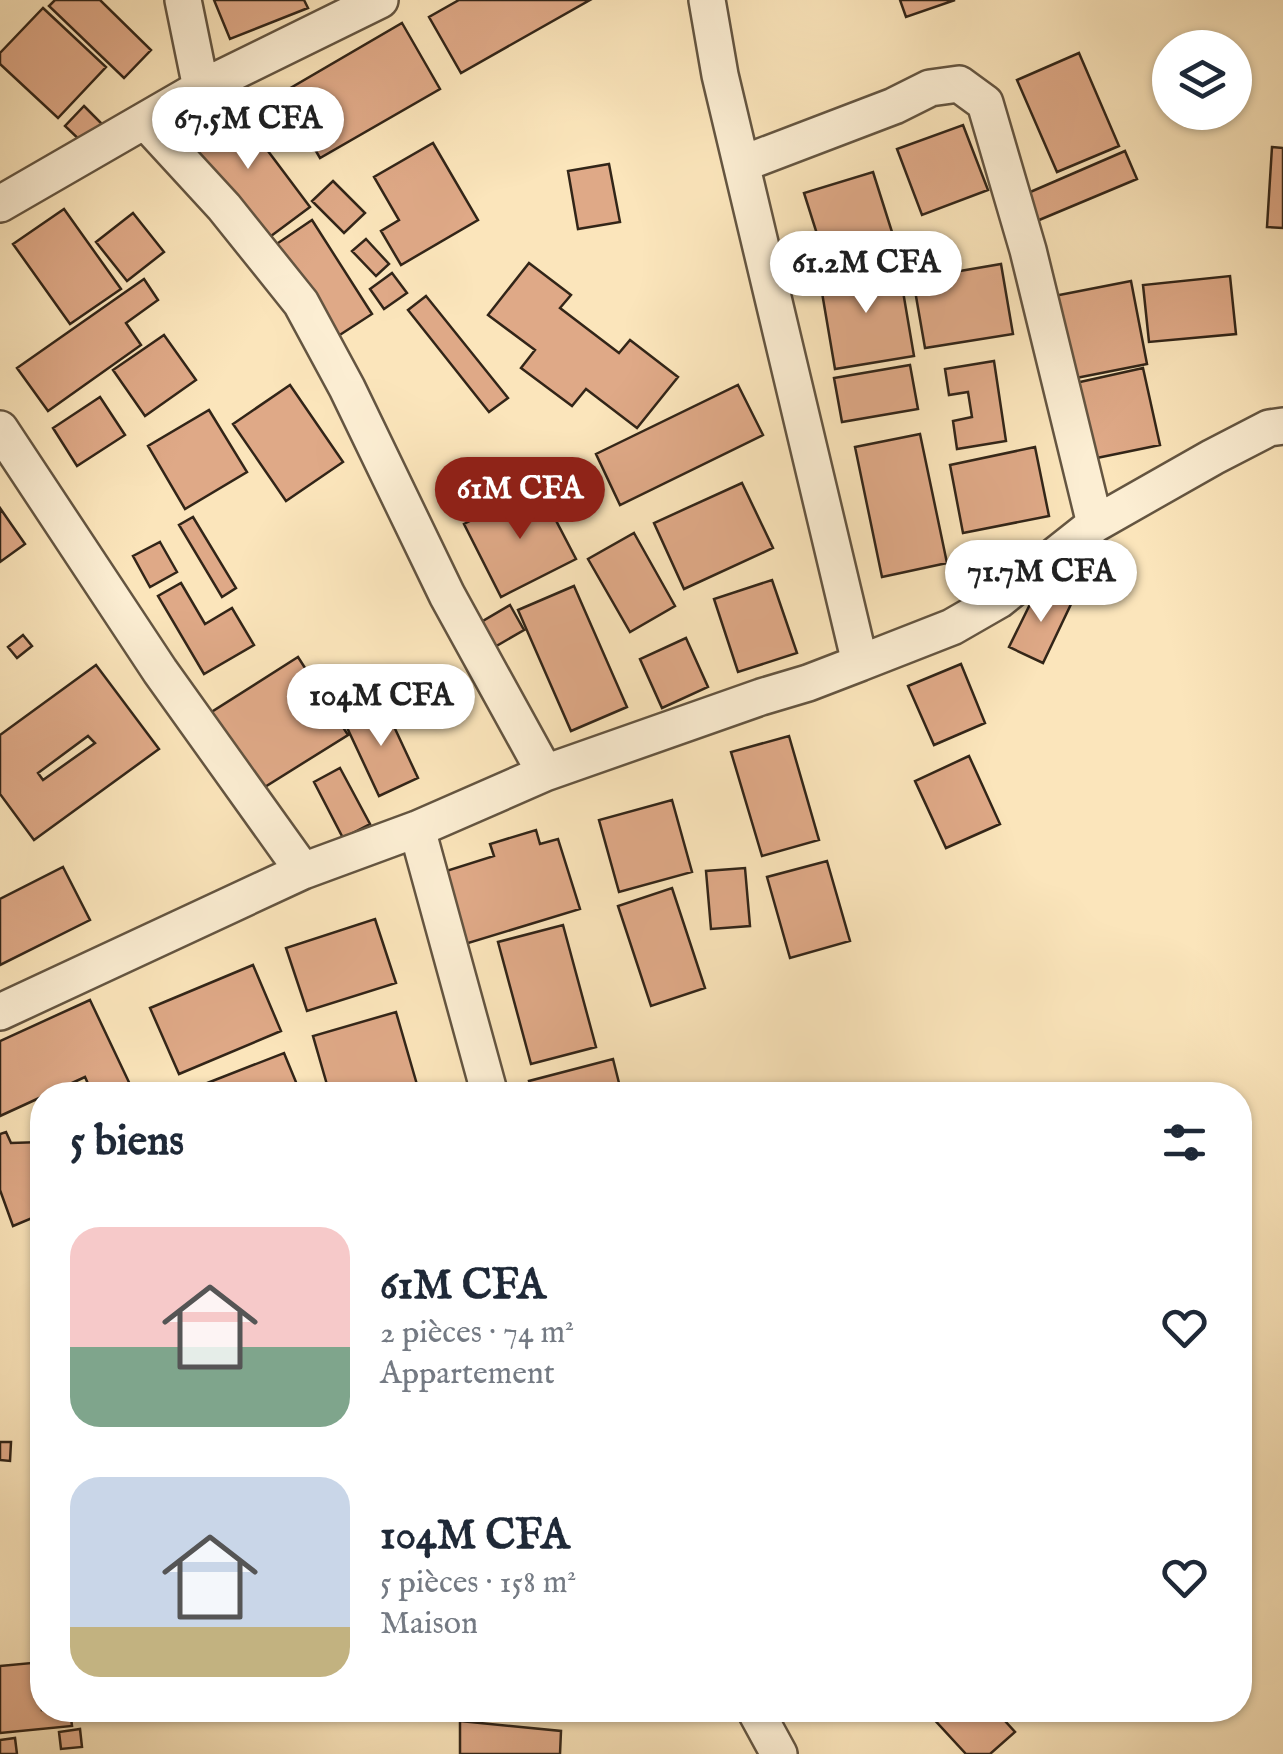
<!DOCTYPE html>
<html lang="fr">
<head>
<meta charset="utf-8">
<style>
	:root { --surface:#fff; --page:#f2f2f3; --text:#1f2937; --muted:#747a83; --accent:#8f2418 }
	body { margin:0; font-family:"IM FELL English",serif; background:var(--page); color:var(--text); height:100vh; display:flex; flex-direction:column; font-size:38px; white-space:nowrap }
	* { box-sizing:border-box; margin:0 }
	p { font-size:32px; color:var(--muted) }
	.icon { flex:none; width:55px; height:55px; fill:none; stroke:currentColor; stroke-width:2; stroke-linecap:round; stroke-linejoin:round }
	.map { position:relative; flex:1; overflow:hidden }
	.side { position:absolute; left:30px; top:1082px; width:1222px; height:640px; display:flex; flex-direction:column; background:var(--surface); border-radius:40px; box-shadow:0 2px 8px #0004 }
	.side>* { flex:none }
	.buttons { position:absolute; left:1152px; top:30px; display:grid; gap:20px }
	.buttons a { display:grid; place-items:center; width:100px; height:100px; border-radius:50%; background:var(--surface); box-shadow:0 2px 8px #0004; font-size:50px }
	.price { position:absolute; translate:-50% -85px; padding:0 22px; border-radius:35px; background:#fff; color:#222; font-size:32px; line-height:65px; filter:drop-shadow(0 2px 5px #0008) }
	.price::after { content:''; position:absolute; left:50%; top:60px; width:30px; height:22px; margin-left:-15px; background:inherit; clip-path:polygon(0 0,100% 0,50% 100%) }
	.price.active { background:var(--accent); color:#fff }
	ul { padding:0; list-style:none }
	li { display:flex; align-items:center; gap:30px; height:250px; padding:0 40px }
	li span { display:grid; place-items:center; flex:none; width:280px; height:200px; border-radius:30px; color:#555 }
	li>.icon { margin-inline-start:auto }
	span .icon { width:120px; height:120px; fill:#fffc; stroke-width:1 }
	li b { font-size:42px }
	h2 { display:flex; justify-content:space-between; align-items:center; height:120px; padding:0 40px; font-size:42px }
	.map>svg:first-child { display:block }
	.building { fill:#dfa987; stroke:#322518; stroke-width:2.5; fill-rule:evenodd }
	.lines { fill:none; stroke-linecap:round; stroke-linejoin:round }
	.minor-casing { stroke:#645541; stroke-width:40 }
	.minor { stroke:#fceed3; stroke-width:35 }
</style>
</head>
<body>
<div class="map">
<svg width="1283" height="1754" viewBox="0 0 1283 1754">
	<rect width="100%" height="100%" fill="#fbe5bb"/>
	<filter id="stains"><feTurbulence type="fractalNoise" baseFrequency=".002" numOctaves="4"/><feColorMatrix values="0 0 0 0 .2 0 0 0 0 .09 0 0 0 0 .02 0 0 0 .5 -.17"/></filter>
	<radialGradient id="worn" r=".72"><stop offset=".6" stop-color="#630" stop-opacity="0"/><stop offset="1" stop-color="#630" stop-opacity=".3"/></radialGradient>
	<path class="building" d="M55 0H100L151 50 124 78 49 6Z
		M214 0H304L308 8 230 39Z
		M459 0H590L461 73 429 17Z
		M900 0H955L906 17Z
		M43 8 106 67 58 118 0 64V53Z
		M402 23 440 89 320 158 282 93Z
		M1079 53 1119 146 1057 172 1017 80Z
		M232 103 310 207 263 242 185 138Z
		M275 104 287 121 270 133 257 116Z
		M84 106 104 126 86 146 65 126Z
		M963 125 988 190 922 215 897 149Z
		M433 143 478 220 401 265 381 231 399 220 374 177Z
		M1272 147 1283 148V228L1267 227Z
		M1125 151 1137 179 1032 223 1021 196Z
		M609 164 620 222 578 229 568 171Z
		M873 172 892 232 823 253 804 193Z
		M333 181 365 213 344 233 312 201Z
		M64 209 121 289 70 324 13 244Z
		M133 213 164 252 127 281 96 242Z
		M312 220 372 314 335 338 275 245Z
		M366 239 389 264 376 276 352 251Z
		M898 262 914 356 835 369 819 275Z
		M529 263 571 295 560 308 619 353 630 340 678 377 637 428 586 389 572 406 521 368 535 350 488 315Z
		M1001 264 1013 334 925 348 913 279Z
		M392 273 407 293 384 309 370 289Z
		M1230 276 1236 334 1149 342 1143 285Z
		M144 279 158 300 126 323 141 345 48 411 17 368Z
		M1131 281 1147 364 1066 380 1049 297Z
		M426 296 508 398 489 412 408 310Z
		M164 335 196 380 145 416 113 370Z
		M994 361 1006 441 957 449 953 421 972 417 968 392 949 395 945 369Z
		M910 365 918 409 842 422 834 378Z
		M1143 368 1160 445 1087 460 1071 384Z
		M290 385 343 462 286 501 233 424Z
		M738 385 763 435 620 505 596 454Z
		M100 397 125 435 77 466 53 428Z
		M209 410 247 472 185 509 148 446Z
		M920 434 947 563 882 577 855 447Z
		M1035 447 1049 516 963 533 950 465Z
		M742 483 773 548 684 589 654 523Z
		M538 486 576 559 501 597 464 524Z
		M0 508 25 544 0 562Z
		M193 517 236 588 222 597 179 525Z
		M634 533 675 606 630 632 588 559Z
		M160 542 177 572 150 587 133 556Z
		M772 580 797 653 738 672 714 599Z
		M181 583 205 624 232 608 254 645 204 674 158 596Z
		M574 586 627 707 571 731 518 610Z
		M1039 586 1072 602 1043 663 1009 647Z
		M510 605 524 630 486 652 471 628Z
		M23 635 32 646 17 658 8 647Z
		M686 638 708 687 662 708 640 659Z
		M298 657 348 735 260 790 210 713Z
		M961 664 985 723 934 745 908 686Z
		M96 665 159 749 34 840 0 794V735ZM88 736 95 743 43 780 38 773Z
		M383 703 418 778 379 796 344 721Z
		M789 736 819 840 762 856 731 752Z
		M969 756 1000 824 946 848 915 781Z
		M340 768 370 824 343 838 314 782Z
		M672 800 692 872 619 892 599 820Z
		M536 830 540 844 558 839 580 909 465 944 443 872 494 856 490 844Z
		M827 861 850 941 790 958 767 877Z
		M63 867 90 920 0 965V899Z
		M745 868 750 926 711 929 706 871Z
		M672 888 705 988 651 1006 618 906Z
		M375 919 396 983 307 1011 286 948Z
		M563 925 596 1047 531 1064 498 942Z
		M253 965 281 1031 179 1074 150 1008Z
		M90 1000 135 1095H93L85 1077 0 1116V1041Z
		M396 1012 420 1095H330L313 1036Z
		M284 1053 298 1087 277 1095H195L192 1089Z
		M613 1059 619 1083 572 1095H533L529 1081Z
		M6 1132 11 1143 42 1142V1214L13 1226 0 1190V1134Z
		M42 1266V1297L32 1270Z
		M0 1442H11L10 1461 0 1460Z
		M42 1662V1710H70L72 1726 0 1733V1666Z
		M938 1710H995L1015 1732 990 1754H966L931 1716Z
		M460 1721 561 1731 560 1754H460Z
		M80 1729 82 1747 61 1749 59 1732Z
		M15 1738 17 1754H0V1740Z"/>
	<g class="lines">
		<g class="minor-casing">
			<path id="minor" d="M183 0 201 88
				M145 121 224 207 301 303 347 388 447 595 545 773
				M742 164 894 106 930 88 959 84 985 103 1028 250 1095 524
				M0 204 201 88 380 0
				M0 429 160 671 303 871
				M860 663 952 627 999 600 1095 524 1213 457 1269 428 1283 426
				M417 829 490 1095
				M0 1012 303 871 417 829 545 773 761 697 808 683 860 663 720 75 707 0
				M755 1710 779 1754"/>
		</g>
		<use href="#minor" class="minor"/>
	</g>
	<rect width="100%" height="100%" filter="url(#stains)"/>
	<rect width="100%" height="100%" fill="url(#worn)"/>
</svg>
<div class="buttons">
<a><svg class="icon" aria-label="layers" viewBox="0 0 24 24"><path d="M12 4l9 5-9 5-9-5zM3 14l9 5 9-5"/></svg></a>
</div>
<b class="price" style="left:248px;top:172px">67.5M CFA</b>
<b class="price" style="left:866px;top:316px">61.2M CFA</b>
<b class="price active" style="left:520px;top:542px">61M CFA</b>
<b class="price" style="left:1041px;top:625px">71.7M CFA</b>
<b class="price" style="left:381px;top:749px">104M CFA</b>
<section class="side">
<h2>5 biens<svg class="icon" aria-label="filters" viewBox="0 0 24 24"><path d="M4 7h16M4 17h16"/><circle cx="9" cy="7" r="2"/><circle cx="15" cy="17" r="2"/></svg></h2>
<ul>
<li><span style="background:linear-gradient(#f6c9c9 60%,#7fa58c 0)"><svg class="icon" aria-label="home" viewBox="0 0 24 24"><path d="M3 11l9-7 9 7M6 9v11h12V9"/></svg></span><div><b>61M CFA</b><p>2 pièces · 74 m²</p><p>Appartement</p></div><svg class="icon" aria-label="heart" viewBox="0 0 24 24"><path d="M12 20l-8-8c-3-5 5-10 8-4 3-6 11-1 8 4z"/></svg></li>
<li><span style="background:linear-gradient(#c9d6e8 75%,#c2b280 0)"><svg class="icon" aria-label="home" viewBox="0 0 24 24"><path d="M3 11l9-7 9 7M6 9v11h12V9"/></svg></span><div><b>104M CFA</b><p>5 pièces · 158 m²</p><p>Maison</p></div><svg class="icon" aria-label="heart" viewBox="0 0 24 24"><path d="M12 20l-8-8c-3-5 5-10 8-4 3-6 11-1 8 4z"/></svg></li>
</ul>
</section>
</div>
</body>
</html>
